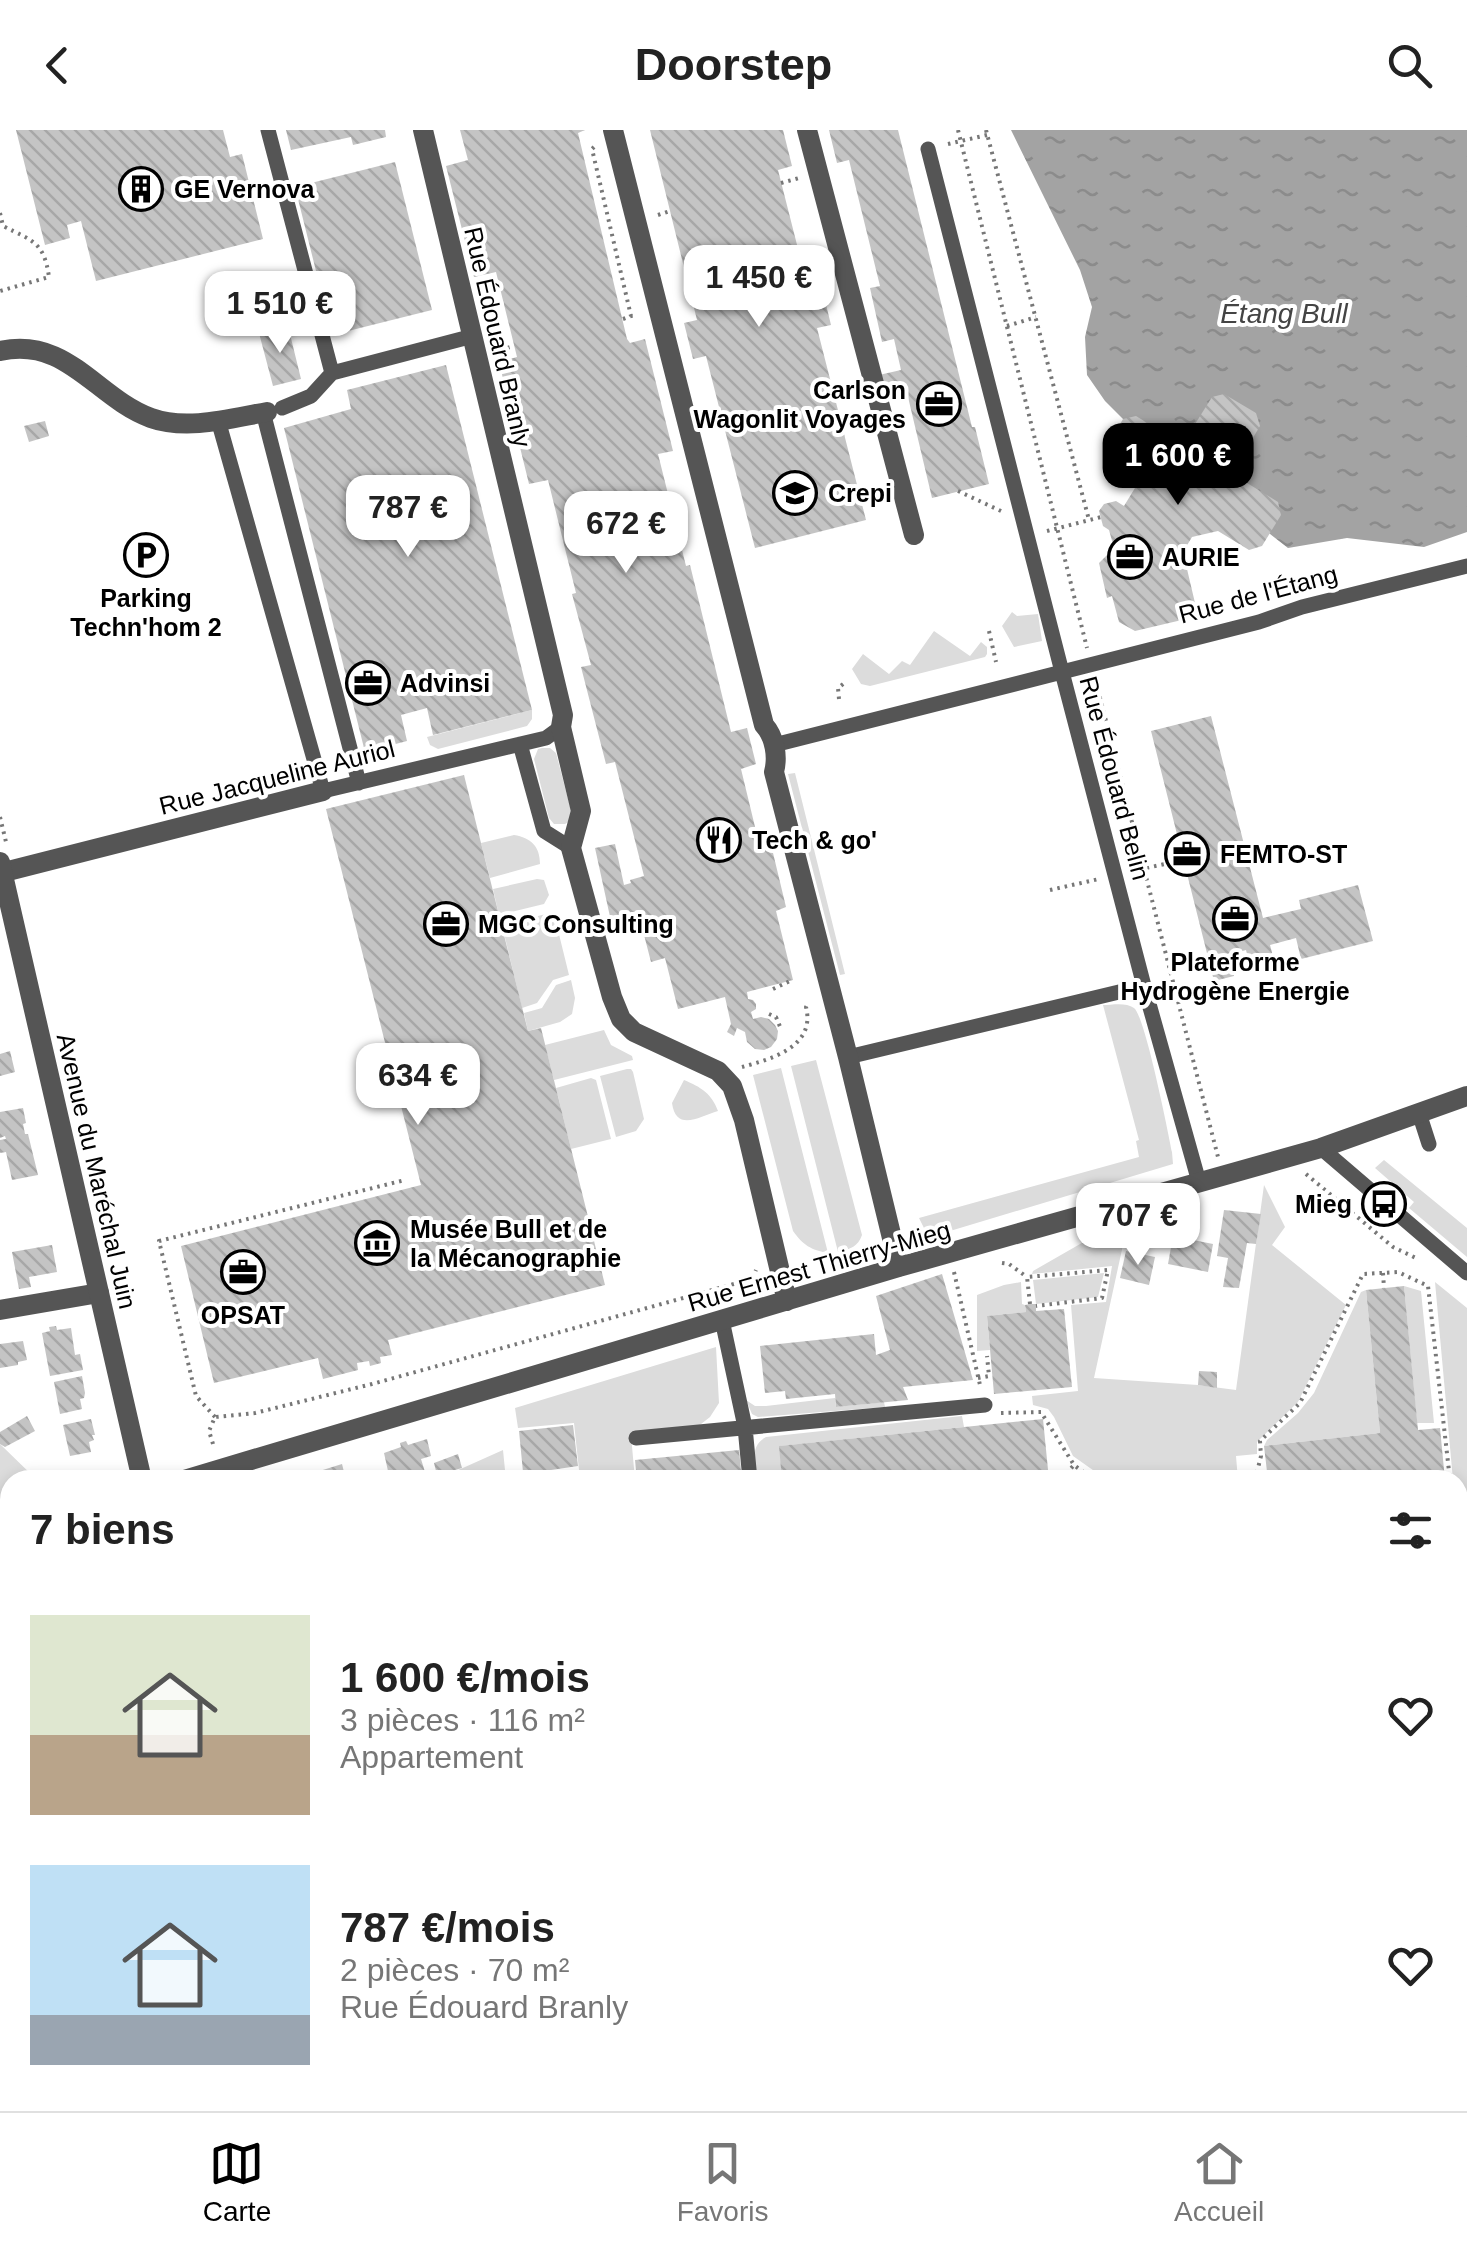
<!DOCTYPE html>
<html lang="fr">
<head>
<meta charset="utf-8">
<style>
	:root { --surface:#fff; --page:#f2f2f2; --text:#222; --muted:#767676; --line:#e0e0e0; --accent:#000 }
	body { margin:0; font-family:Arial,sans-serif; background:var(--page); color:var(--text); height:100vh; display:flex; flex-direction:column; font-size:38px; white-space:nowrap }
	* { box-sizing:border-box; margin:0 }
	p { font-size:32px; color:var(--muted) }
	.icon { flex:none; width:55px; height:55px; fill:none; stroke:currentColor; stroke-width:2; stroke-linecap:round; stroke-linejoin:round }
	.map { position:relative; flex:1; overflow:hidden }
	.details { position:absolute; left:0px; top:1340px; width:1468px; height:642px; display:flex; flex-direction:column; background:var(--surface); border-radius:30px 30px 0 0; box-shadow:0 5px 15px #0003 }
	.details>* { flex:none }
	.price { position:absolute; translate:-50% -85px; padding:0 22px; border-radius:20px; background:#fff; color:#222; font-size:32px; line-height:65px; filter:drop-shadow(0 2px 5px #0008) }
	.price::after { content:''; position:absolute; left:50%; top:60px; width:30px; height:22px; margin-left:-15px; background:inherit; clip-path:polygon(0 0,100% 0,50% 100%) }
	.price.current { background:var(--accent); color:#fff }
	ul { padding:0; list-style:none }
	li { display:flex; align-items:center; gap:30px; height:250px; padding:0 30px }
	li span { display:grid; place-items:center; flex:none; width:280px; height:200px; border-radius:0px; color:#555 }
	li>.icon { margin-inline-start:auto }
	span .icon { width:120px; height:120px; fill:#fffc; stroke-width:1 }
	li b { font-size:42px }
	h2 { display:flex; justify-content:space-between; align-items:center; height:120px; padding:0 30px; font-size:42px }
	header { display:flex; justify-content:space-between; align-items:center; height:130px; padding:0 30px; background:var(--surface); font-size:45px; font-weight:700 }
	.menu { display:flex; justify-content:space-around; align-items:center; height:140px; border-top:2px solid var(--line); background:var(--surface); font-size:28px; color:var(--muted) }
	.menu a { display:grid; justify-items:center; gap:5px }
	.menu .current { color:var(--accent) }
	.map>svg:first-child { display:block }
	.green { fill:#dcdcdc }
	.forest { fill:url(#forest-firs) }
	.water { fill:url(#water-ripples) }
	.building { fill:url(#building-back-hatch) }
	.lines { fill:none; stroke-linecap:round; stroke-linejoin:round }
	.primary-casing { stroke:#dbdbdb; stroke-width:28 }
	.path { stroke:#777; stroke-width:4; stroke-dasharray:2.5 5; stroke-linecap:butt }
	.service { stroke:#555; stroke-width:15 }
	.minor { stroke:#555; stroke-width:20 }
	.tertiary { stroke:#555; stroke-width:20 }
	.primary { stroke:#000; stroke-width:25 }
	.labels { text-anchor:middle; stroke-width:8; stroke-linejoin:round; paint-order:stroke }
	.poi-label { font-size:25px; font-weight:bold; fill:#000; stroke:#fff; text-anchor:start }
	.street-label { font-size:25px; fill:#000; stroke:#fff }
	.water-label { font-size:28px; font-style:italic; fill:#444; stroke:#fff }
</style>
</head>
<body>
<header><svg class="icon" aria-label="back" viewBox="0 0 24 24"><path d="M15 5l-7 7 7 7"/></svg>Doorstep<svg class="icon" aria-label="search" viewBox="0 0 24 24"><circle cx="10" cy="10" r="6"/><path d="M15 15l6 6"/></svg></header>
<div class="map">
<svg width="1467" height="1981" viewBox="0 0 1467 1981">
	<defs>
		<pattern id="forest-firs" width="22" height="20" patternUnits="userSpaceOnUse" patternTransform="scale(2.5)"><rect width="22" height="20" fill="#dcdcdc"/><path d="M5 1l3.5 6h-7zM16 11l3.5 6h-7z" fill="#bbb"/></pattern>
		<pattern id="water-ripples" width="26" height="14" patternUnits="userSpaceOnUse" patternTransform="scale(2.5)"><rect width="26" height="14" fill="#a3a3a3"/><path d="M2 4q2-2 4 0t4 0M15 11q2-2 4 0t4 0" fill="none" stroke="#8b8b8b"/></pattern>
		<pattern id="building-back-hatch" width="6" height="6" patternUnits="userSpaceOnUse" patternTransform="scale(2.5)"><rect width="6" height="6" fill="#c4c4c4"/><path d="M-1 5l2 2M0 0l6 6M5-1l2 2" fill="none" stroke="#a7a7a7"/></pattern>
	</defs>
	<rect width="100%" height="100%" fill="#fff"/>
	<path class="green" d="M1012 482 1017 486 1038 484 1042 511 1014 517 1002 496Z
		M934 501 970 526 981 512 987 517V524L985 527 870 556 861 554 852 539 863 524 889 544 902 531 910 535Z
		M532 580V589L527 596 438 619 430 615 427 607Z
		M542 618H550L556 623 572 684 570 691 565 694H554L549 688 534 629 538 619Z
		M795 643 845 844 840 845 788 644Z
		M514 705C531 708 540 716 540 734L490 748 481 713Z
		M537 749 544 750 549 765 544 774 499 785 493 759Z
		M546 784H550L556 792 569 845 553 850 537 873 522 878 502 795Z
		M571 850 575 868 572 884 560 892 528 901 524 883 542 878 556 855Z
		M1103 875C1112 875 1126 872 1134 878 1145 886 1168 1001 1172 1022L1173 1034 950 1101 948 1095 925 1100 919 1088 1139 1027 1136 1011 1139 1010Z
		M604 900 611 915 632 926 633 930 554 950 545 915Z
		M816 930 862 1105C858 1117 850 1119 838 1122L791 936Z
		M781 938 828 1123C811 1120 803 1115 793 1101L753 945Z
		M627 939H631L633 942 644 989 636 1001 616 1007 600 946Z
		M591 948 596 950 611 1009 571 1019 556 958Z
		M684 950C701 957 712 964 718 981 699 987 676 1002 672 973Z
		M1384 1030 1467 1098V1127L1409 1078 1414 1072 1375 1038Z
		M1264 1055 1285 1097 1272 1115 1346 1175 1298 1272 1257 1312V1324L1236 1326 1238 1350H1107L1073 1326 1054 1287 1048 1279 1033 1275 1032 1266 1078 1261 1071 1175 1106 1172 1112 1136 1032 1144 1033 1141 1101 1102 1128 1092 1094 1248 1198 1255 1236 1260Z
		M1104 1143 1098 1167 1036 1174 1033 1150Z
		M1021 1152 1022 1174 1025 1175 1026 1182 987 1186 990 1220 977 1221V1165L1004 1155Z
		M1435 1152 1467 1178V1362L1458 1363V1350H1453Z
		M1404 1156 1421 1161 1434 1293H1417Z
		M1366 1160 1380 1303 1264 1316 1267 1310 1298 1283 1314 1263 1361 1162Z
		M716 1217 719 1273 710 1287 696 1298 631 1305 635 1350H554L553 1343 579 1340 574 1293 518 1298 515 1278Z
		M835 1268 836 1277 884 1272 885 1277 758 1287 752 1284 746 1270 755 1276H766Z
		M962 1286 964 1297 780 1316 782 1350H757C755 1334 749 1316 766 1307Z
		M0 1314 37 1350H10V1383L0 1386Z
		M503 1320 506 1350H436Z
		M1467 1933V1981H1362L1361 1973 1458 1972V1938Z
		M685 1973H835V1981H686Z"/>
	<path class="forest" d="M1458 1819 1467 1820V1933L1458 1938Z"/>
	<path class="water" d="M1011 0H1467V402L1424 417 1347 408 1288 418 1123 289 1105 271 1087 245 1085 207 1092 177 1080 140Z"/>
	<path class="building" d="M16 0H223L230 27 242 24 263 109 96 151 81 91 67 95 70 108 45 115Z
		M286 0H385L386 7 353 15 351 7 291 20Z
		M460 0H585L578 3 627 209 630 213 645 209 673 321 658 324 686 436 690 435 731 602 747 598 756 634 741 639 756 701 767 698 786 777 776 781 793 850 747 862 748 869 753 870 756 874V879L751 882 753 889 761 887 769 889 775 895 778 901 777 909 771 917 764 920 755 919 747 912 745 902 737 898 734 906 727 902 731 894 725 867 678 879 665 828 651 832 642 797 614 805 595 718 615 714 624 755 631 753 630 750 644 746 615 632 606 634 581 537 591 535 572 464 576 463 548 350 529 354 499 232 517 227 496 142 474 147 446 36 468 30Z
		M650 0H783L792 36 778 40 809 162 822 158 831 195 817 198 866 390 755 418 706 226 693 229 684 193 697 190Z
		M829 0H898L972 297H975L989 354 932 368 908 267 886 272 879 245 901 240 894 209 882 212 870 158 880 156 849 30 837 33Z
		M395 32 432 180 332 205 295 57Z
		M288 196 301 249 273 256 259 203Z
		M446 235 532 580 433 605 427 578 401 585 407 611 365 622 284 298 351 279 347 260Z
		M1224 264 1256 283 1260 296 1241 328 1247 353 1278 372 1281 385 1262 416 1249 420 1218 401 1192 407 1183 422 1195 473 1186 489 1135 501 1119 492 1112 466 1107 468 1099 433 1114 418 1109 400 1103 396 1099 381 1104 374 1116 371 1124 376 1138 353 1107 334 1104 321 1123 289 1136 286 1167 305 1192 299 1212 267Z
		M45 291 49 306 29 312 24 296Z
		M1211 586 1263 788 1301 779 1299 770 1358 755 1373 811 1301 829 1296 808 1270 815 1274 830 1250 836 1246 820 1229 825 1234 846 1214 851 1151 601Z
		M464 645 528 901 541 898 605 1155 388 1210 392 1225 380 1227 381 1233 370 1236 369 1231 357 1233 358 1240 323 1249 318 1228 214 1253 181 1116 421 1055 326 679Z
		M10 921 15 942 0 946V924Z
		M23 978 26 993 23 994 25 1004H28L38 1045 12 1050 6 1022 0 1023V1010L6 1009 5 1006 0 1008V982Z
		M1224 1080 1261 1084 1256 1114 1247 1113 1239 1158 1223 1157 1228 1128 1217 1126Z
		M1173 1106 1213 1114 1208 1142 1168 1134Z
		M52 1115 57 1142 29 1147 31 1157 19 1159 12 1122Z
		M1126 1121 1155 1127 1149 1155 1120 1148Z
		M942 1144 973 1250 903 1257 908 1270 836 1277 835 1264 786 1269 785 1261 765 1263 760 1216 874 1204 876 1225 890 1220 876 1166Z
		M1404 1156 1418 1300 1440 1298 1445 1350H1407L1406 1341 1344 1347 1345 1350H1268L1264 1316 1380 1303 1366 1160Z
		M1030 1174H1036V1181L1064 1179 1072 1257 994 1264 987 1186 1026 1182 1025 1175Z
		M56 1196 57 1200 71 1198 75 1225 80 1224 83 1240 50 1246 42 1203 50 1201 49 1197Z
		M23 1211 27 1230 18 1232V1235L0 1238V1214Z
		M1199 1241 1217 1242V1258L1198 1255Z
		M82 1246 85 1263 84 1268 80 1269 82 1279 60 1284 54 1252Z
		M27 1286 35 1301 5 1317 0 1314V1302Z
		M91 1289 95 1305H92L94 1310 89 1312 91 1322 70 1326 63 1295Z
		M1043 1289 1049 1350H782L779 1316Z
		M573 1295 578 1336 551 1340 552 1350H529L528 1341 523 1342 519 1301Z
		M427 1309 431 1326 421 1329 425 1342 390 1350 384 1323 401 1317 400 1313 406 1311 408 1315Z
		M739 1320 742 1350H637L635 1330Z
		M458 1324 462 1338 437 1345 434 1333Z
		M342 1334 346 1350H312L310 1344Z
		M0 1496 10 1503V1533L6 1531 3 1535 0 1533Z
		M39 1972H77L74 1976 67 1977 68 1981H40Z
		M447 1972H481V1981H447Z
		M629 1972H663V1981H629Z
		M1222 1972H1307L1308 1981H1222Z"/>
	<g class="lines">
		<g class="primary-casing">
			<path id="primary" d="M1458 1521 1467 1520
				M1458 1557 1467 1556
				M0 1688 10 1686
				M0 1735 10 1732"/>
		</g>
		<path class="path" d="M958 0 1087 518
			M986 0 1089 390
			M948 14 987 5
			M594 17 592 19 631 186
			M781 53 799 48
			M0 83 3 96C33 111 44 112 49 147L0 161
			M658 85 670 81
			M623 189 637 184
			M1007 196 1036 187
			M500 220 514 216
			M958 361 1001 381
			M1047 401 1101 387
			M989 501 996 532
			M1096 552 1218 1027
			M839 569 838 558 847 551
			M0 687 6 712
			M1132 741 1184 730
			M1050 760 1099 749
			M773 859 790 851
			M769 884 776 887 781 899
			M742 937C771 929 816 917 806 877L809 872
			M1306 1044 1393 1117 1418 1129
			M1002 1133 1009 1134 1027 1147
			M954 1142 980 1255
			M1383 1143 1384 1158
			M1030 1174 1027 1147 1108 1140 1102 1168 1036 1176
			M978 1248 989 1246 987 1226
			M1001 1283 1041 1282 1074 1335 1094 1350
			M215 1287 196 1266 159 1111 405 1050
			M213 1314 209 1301 215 1287 255 1283 372 1254 752 1149 756 1140
			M1063 1350V1347L1074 1335
			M1255 1350 1261 1326 1260 1311 1300 1273 1363 1144 1398 1142 1428 1156 1450 1350
			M1458 1492 1467 1491
			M1458 1590 1467 1589
			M1458 1889 1467 1886
			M838 1972V1981
			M529 1981 532 1972
			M1404 1981 1406 1972"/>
		<path class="service" d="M268 0 332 243
			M928 19 1062 542 1259 492 1302 477 1467 436
			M282 278 311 266 332 243 473 206
			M263 282 359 653
			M218 290 323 661 546 608 561 597
			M520 614 544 701 571 718
			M774 615 1062 542 1144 856 1199 1052
			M848 927 1144 856
			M1419 983 1429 1014
			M1321 1018 1467 1143
			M722 1190 745 1297 750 1350
			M636 1308 985 1275
			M1458 1448 1467 1447
			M581 1972V1981
			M901 1972 902 1981"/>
		<path class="minor" d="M423 0 563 585 561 597 581 681 571 718 612 867 621 889 634 902 718 941 732 956 744 990 787 1171
			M613 0 764 595C775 607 778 627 774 642L848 927 899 1137
			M807 0 914 405
			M0 221C67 206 96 268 151 288 187 301 232 288 267 282
			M0 743 323 661
			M0 1180 99 1163
			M184 1350 899 1137 1321 1018 1467 966
			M0 1409 10 1405
			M1458 1797H1467
			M0 1929 10 1981
			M265 1972 266 1981
			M1338 1972 1339 1981"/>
		<path class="tertiary" d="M0 732 142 1350"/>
		<use href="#primary" class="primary"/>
	</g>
	<defs>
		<g id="building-ring" transform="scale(2.25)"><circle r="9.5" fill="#fff" stroke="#000" stroke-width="1.5"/><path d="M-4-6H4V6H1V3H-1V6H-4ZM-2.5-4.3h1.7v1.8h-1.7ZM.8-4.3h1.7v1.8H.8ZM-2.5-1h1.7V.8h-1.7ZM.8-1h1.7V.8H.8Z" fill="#000"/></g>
		<g id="office-ring" transform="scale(2.25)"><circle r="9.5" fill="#fff" stroke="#000" stroke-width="1.5"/><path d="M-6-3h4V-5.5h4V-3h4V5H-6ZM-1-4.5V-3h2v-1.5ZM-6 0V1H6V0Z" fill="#000"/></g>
		<g id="university-ring" transform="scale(2.25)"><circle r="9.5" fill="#fff" stroke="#000" stroke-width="1.5"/><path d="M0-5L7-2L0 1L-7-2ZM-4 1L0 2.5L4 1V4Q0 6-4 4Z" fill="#000"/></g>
		<g id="parking-ring" transform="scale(2.25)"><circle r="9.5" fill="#fff" stroke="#000" stroke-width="1.5"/><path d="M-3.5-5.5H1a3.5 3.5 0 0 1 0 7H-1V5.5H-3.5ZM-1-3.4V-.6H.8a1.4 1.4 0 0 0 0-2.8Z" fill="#000"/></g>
		<g id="restaurant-ring" transform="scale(2.25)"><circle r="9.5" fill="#fff" stroke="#000" stroke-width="1.5"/><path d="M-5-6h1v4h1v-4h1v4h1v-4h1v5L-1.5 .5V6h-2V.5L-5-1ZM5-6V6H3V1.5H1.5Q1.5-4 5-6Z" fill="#000"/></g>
		<g id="bus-ring" transform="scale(2.25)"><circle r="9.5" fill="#fff" stroke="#000" stroke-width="1.5"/><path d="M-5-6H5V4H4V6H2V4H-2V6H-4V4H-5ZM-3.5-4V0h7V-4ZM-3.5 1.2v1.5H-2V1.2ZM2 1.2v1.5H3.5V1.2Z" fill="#000"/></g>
		<g id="museum-ring" transform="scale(2.25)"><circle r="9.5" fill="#fff" stroke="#000" stroke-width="1.5"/><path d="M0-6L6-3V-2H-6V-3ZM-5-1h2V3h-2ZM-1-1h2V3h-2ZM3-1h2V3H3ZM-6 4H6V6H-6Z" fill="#000"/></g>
	</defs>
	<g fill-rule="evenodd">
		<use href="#building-ring" x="141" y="59"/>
		<use href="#office-ring" x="939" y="274"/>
		<use href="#university-ring" x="795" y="363"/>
		<use href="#parking-ring" x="146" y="425"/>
		<use href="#office-ring" x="1130" y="427"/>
		<use href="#office-ring" x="368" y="553"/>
		<use href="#restaurant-ring" x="719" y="710"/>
		<use href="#office-ring" x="1187" y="724"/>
		<use href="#office-ring" x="1235" y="789"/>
		<use href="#office-ring" x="446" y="794"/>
		<use href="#bus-ring" x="1384" y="1074"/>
		<use href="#museum-ring" x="377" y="1113"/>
		<use href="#office-ring" x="243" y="1142"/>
	</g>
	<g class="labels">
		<g class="poi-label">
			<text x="174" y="68">GE Vernova</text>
			<text x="906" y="269" text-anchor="end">Carlson<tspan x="906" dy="29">Wagonlit Voyages</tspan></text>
			<text x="828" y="372">Crepi</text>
			<text x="1162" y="436">AURIE</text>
			<text x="146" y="477" text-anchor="middle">Parking<tspan x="146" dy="29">Techn'hom 2</tspan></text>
			<text x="400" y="562">Advinsi</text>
			<text x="752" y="719">Tech &amp; go'</text>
			<text x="1220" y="733">FEMTO-ST</text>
			<text x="478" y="803">MGC Consulting</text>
			<text x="1235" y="841" text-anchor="middle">Plateforme<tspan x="1235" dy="29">Hydrogène Energie</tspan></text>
			<text x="1352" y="1083" text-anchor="end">Mieg</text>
			<text x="410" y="1108">Musée Bull et de<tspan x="410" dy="29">la Mécanographie</tspan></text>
			<text x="243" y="1194" text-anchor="middle">OPSAT</text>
		</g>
		<g class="street-label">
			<text transform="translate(498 207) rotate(77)" y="9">Rue Édouard Branly</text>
			<text transform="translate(1258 464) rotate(-15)" y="9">Rue de l'Étang</text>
			<text transform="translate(277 647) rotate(-14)" y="9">Rue Jacqueline Auriol</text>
			<text transform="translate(1115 648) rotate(75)" y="9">Rue Édouard Belin</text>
			<text transform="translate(97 1041) rotate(77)" y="9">Avenue du Maréchal Juin</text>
			<text transform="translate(819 1136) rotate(-16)" y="9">Rue Ernest Thierry-Mieg</text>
		</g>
		<g class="water-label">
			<text x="1284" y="193">Étang Bull</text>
		</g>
	</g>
</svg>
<b class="price" style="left:759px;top:200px">1 450 €</b>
<b class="price" style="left:280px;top:226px">1 510 €</b>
<b class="price current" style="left:1178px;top:378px">1 600 €</b>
<b class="price" style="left:408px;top:430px">787 €</b>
<b class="price" style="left:626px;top:446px">672 €</b>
<b class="price" style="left:418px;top:998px">634 €</b>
<b class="price" style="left:1138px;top:1138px">707 €</b>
<section class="details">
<h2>7 biens<svg class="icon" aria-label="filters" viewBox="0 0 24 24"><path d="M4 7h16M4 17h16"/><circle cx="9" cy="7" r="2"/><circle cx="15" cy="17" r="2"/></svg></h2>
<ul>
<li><span style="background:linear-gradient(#dfe7d0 60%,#b9a48a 0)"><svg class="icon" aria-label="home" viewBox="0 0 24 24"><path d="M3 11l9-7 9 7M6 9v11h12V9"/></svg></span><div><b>1 600 €/mois</b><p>3 pièces · 116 m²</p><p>Appartement</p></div><svg class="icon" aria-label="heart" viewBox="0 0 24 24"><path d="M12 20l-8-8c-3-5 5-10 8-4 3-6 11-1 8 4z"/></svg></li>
<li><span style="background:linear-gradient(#bfe0f5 75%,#9aa5b1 0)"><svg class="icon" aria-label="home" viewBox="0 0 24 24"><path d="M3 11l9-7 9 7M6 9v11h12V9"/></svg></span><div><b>787 €/mois</b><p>2 pièces · 70 m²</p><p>Rue Édouard Branly</p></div><svg class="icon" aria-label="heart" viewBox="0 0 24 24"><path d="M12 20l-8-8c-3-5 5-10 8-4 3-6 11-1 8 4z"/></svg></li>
</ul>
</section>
</div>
<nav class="menu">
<a class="current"><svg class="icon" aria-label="map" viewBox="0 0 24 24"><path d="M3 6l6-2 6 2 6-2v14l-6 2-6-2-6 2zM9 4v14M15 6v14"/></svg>Carte</a>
<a><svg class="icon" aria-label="saved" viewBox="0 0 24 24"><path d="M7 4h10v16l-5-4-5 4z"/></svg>Favoris</a>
<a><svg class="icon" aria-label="home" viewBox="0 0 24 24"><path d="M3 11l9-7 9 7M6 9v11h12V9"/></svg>Accueil</a>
</nav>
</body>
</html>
